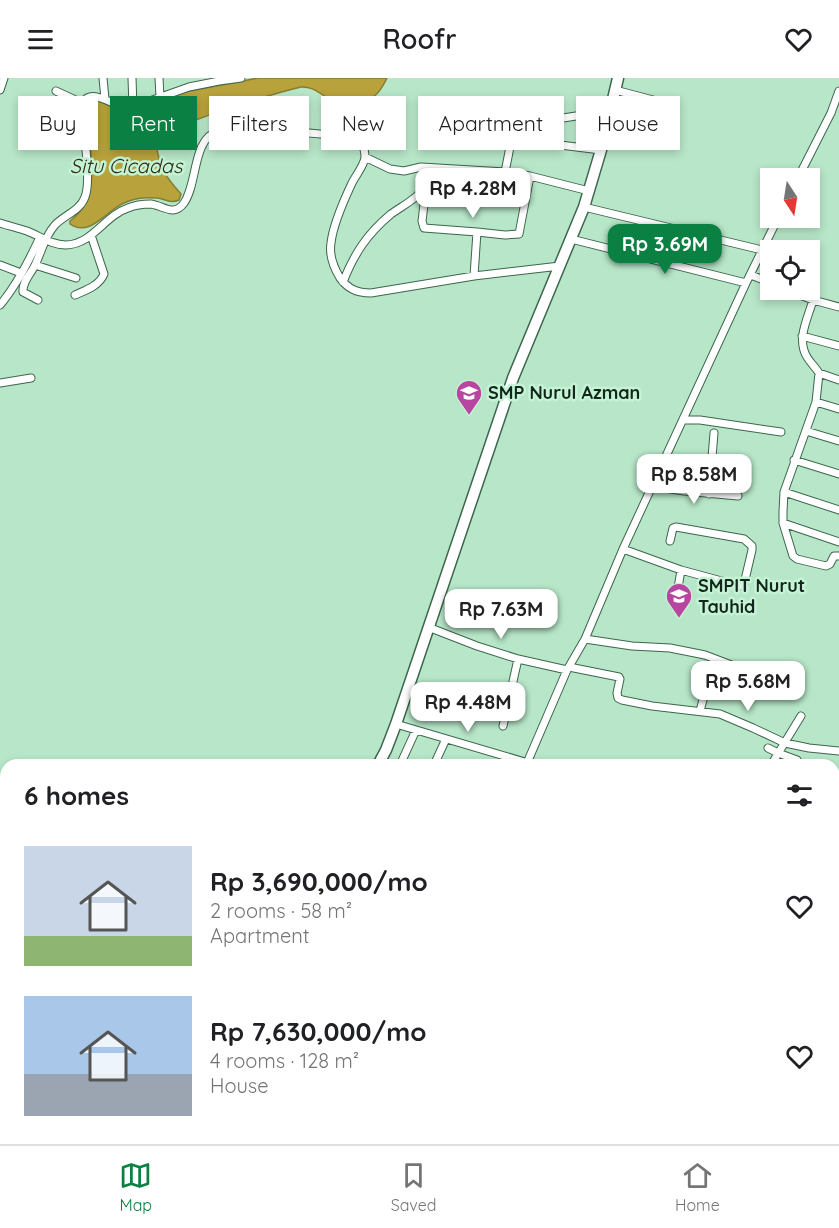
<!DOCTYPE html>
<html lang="en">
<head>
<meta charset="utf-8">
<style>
	:root { --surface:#fff; --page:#f6f6f6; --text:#202124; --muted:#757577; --line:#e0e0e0; --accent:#0b8043 }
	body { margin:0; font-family:Quicksand,sans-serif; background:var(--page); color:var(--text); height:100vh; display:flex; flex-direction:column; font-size:22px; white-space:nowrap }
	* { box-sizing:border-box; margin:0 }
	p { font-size:20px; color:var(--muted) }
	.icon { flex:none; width:33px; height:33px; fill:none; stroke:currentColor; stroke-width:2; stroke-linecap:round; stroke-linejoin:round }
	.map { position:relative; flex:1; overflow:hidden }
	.sheet { position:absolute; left:0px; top:681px; width:840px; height:386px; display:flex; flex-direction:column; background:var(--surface); border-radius:18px 18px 0 0; box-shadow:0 3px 9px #0003 }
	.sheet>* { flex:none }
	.guide { position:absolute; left:18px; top:18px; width:804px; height:54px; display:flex; gap:12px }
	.needle { width:39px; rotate:168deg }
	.tools { position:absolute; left:760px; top:90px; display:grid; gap:12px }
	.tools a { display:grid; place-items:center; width:60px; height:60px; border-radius:0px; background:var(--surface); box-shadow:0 3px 9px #0003; font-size:30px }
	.price { position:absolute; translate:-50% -51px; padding:0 14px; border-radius:12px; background:#fff; color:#222; font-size:20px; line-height:39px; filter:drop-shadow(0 2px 3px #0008) }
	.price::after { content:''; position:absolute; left:50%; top:36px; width:18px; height:14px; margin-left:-9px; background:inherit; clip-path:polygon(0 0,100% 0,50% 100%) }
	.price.selected { background:var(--accent); color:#fff }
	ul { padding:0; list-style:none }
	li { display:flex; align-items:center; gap:18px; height:150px; padding:0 24px }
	li span { display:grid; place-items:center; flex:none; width:168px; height:120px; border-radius:0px; color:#555 }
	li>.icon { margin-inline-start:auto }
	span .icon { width:72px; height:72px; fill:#fffc; stroke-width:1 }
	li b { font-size:26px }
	h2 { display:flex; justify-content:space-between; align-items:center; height:72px; padding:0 24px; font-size:26px }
	.chip { padding:0 21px; border-radius:0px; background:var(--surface); box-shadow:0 3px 9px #0003; font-size:21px; line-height:54px }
	.chip.selected { background:var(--accent); color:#fff }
	header { display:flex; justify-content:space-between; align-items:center; height:78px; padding:0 24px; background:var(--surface); font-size:27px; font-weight:600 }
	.menu { display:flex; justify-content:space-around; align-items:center; height:84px; border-top:2px solid var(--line); background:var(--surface); font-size:16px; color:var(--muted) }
	.menu a { display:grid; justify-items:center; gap:3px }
	.menu .selected { color:var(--accent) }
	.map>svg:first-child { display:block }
	.water { fill:#b8a23b; stroke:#877d31; stroke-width:1.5 }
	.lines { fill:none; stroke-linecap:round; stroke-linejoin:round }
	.street-casing { stroke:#3c664d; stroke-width:9 }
	.primary-casing { stroke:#3c664d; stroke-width:13 }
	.street { stroke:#fff; stroke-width:7 }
	.primary { stroke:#fff; stroke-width:10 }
	.labels { text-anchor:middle; stroke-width:5; stroke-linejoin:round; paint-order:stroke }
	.poi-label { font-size:18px; font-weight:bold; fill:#14261b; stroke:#c4f3d5; text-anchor:start }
	.water-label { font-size:20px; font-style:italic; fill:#312c16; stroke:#c4f3d5 }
</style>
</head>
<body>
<header><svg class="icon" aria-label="menu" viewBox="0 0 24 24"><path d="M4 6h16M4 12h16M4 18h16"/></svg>Roofr<svg class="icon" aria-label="heart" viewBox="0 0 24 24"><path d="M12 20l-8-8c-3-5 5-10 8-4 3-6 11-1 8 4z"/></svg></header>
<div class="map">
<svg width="839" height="1066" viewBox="0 0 839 1066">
	<rect width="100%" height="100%" fill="#b7e6c8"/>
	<path class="water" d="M258 0H387C384 6 380 15 373 19 363 25 342 26 331 21 320 17 314 8 301 9 280 14 165 47 158 63 156 66 157 72 158 76 162 95 169 102 181 116L179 122C171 126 165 121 157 120 145 119 134 120 124 125 107 132 90 160 70 146V143C75 139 80 134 83 129 94 111 93 88 90 68 87 53 84 40 89 26L93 23H100L123 34H139L154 28 179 15Z"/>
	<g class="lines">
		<g class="street-casing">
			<path id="street" d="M103 0 105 21
				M132 0 133 29
				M159 0 160 19
				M0 12 4 0
				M615 12 653 22
				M56 13 82 25
				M563 40 589 36 609 39
				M606 53 668 65
				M365 79 390 91 404 93 421 89 505 94 530 98 589 113
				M505 94 510 69 512 67H560L601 72
				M798 100 831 35 839 13
				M426 110 422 143 424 150 477 154 474 198
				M584 129 762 172
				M0 145C9 148 18 150 27 153 40 158 51 167 66 167 93 166 104 138 128 130 135 127 143 126 151 126 164 128 174 139 184 125 198 105 192 61 218 53 240 52 351 52 362 67 365 71 365 76 365 80 363 89 356 97 352 105 344 122 333 146 331 165 329 177 334 190 340 200 348 211 357 215 371 215L474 198 560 188
				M477 154 505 157 519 156 530 98
				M571 161 746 205
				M0 187 21 195
				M35 187 76 200
				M751 197 771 205
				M343 204C354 176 367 156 391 136 402 128 415 122 424 111 429 105 428 97 430 90
				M787 212 813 222 839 229
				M75 217C86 212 99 208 104 196L91 157
				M38 222 23 214C22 203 32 195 36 185 42 172 45 158 55 147 64 137 80 133 85 119 92 101 83 51 81 30 87 7 109 25 123 29 127 30 129 29 133 29L189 9 219 3 241 0
				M813 222C808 240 796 261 807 279 810 284 815 289 819 295L816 324 784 414 783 434V445L793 478 797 481 826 488 830 486 834 478H839
				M0 227C17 207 29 183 40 159
				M802 258 839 268
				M819 295 839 302
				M0 305 31 300
				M816 324 839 331
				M683 342H700L781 354
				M806 353 839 363
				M794 382 839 396
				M652 408 684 413 738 418
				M784 414 839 432
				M709 416 714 355
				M783 445 839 464
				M623 471 681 492 740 508 744 506 752 472V468L744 461 676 449 673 450 670 463
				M675 528 681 492
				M428 549 477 568 518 581 567 592
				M585 561 632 568 670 570 705 577 734 588
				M569 589 619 599 620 601 617 615 618 620 622 622 652 628 720 636 753 650 785 665 809 670 839 673
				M700 633 704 618
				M396 646 535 687
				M503 648 518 581
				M768 670 778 675 797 682 800 687
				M527 685 567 592 585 561 623 471 746 205 778 140
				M400 687 416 652
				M434 687 446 661
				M771 687 801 638
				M834 772 839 779
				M834 812 839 819
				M834 857 839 864
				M834 897 839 904
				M834 946 839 942
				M834 968 839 965
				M834 1020 839 1028
				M0 1053 6 1048
				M354 1060 379 1066
				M765 1060 769 1066
				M794 1060 798 1066
				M829 1060 833 1066
				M346 1066 348 1060
				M514 1066V1060
				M698 1066 706 1060
				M751 1066 758 1060"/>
		</g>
		<g class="primary-casing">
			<path id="primary" d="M378 687 386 672 396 646 513 300 584 129 601 72 618 0
				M127 1066 133 1060"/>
		</g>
		<use href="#street" class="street"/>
		<use href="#primary" class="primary"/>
	</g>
	<defs>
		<g id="school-pin" transform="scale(1.35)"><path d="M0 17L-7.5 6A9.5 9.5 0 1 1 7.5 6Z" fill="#b8459f" stroke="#c4f3d5"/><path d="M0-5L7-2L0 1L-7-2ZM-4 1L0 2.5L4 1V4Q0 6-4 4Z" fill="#fff"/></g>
	</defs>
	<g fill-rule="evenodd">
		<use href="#school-pin" x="469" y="315"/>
		<use href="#school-pin" x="679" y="518"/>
	</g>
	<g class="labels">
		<g class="poi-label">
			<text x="488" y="321">SMP Nurul Azman</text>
			<text x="698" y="514">SMPIT Nurut<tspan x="698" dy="21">Tauhid</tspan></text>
		</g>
		<g class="water-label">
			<text x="126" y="95">Situ Cicadas</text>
		</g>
	</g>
</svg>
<div class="tools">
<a><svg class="needle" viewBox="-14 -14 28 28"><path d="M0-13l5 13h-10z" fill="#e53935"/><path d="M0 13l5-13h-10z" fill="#757577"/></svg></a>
<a><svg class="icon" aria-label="locate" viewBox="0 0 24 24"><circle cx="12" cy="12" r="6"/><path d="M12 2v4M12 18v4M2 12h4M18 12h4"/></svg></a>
</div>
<b class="price" style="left:473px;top:141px">Rp 4.28M</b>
<b class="price selected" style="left:665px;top:197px">Rp 3.69M</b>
<b class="price" style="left:694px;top:427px">Rp 8.58M</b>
<b class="price" style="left:501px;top:562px">Rp 7.63M</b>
<b class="price" style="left:748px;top:634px">Rp 5.68M</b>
<b class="price" style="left:468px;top:655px">Rp 4.48M</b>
<div class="guide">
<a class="chip">Buy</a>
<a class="chip selected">Rent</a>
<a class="chip">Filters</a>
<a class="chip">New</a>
<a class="chip">Apartment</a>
<a class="chip">House</a>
</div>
<section class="sheet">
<h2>6 homes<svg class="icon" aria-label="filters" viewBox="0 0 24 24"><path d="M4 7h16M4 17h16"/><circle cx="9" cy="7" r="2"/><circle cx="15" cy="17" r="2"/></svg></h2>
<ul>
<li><span style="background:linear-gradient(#c9d6e8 75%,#8fb573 0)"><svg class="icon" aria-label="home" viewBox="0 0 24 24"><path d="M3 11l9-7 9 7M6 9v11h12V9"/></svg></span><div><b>Rp 3,690,000/mo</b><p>2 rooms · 58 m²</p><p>Apartment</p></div><svg class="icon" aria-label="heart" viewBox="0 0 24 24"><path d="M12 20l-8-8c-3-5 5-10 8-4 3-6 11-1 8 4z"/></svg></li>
<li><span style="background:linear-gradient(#a9c7e8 65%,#9aa5b1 0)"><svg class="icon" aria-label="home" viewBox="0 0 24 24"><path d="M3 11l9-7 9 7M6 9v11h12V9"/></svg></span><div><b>Rp 7,630,000/mo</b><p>4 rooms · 128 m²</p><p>House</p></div><svg class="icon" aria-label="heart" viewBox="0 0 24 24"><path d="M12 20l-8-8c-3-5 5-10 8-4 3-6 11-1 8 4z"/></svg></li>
</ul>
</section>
</div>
<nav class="menu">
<a class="selected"><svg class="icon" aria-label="map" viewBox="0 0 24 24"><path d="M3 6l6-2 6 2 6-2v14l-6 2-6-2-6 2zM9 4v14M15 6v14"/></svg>Map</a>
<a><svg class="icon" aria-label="saved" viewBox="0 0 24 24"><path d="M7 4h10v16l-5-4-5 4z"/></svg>Saved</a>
<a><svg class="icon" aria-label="home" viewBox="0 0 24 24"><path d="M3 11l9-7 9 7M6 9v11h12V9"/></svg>Home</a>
</nav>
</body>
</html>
